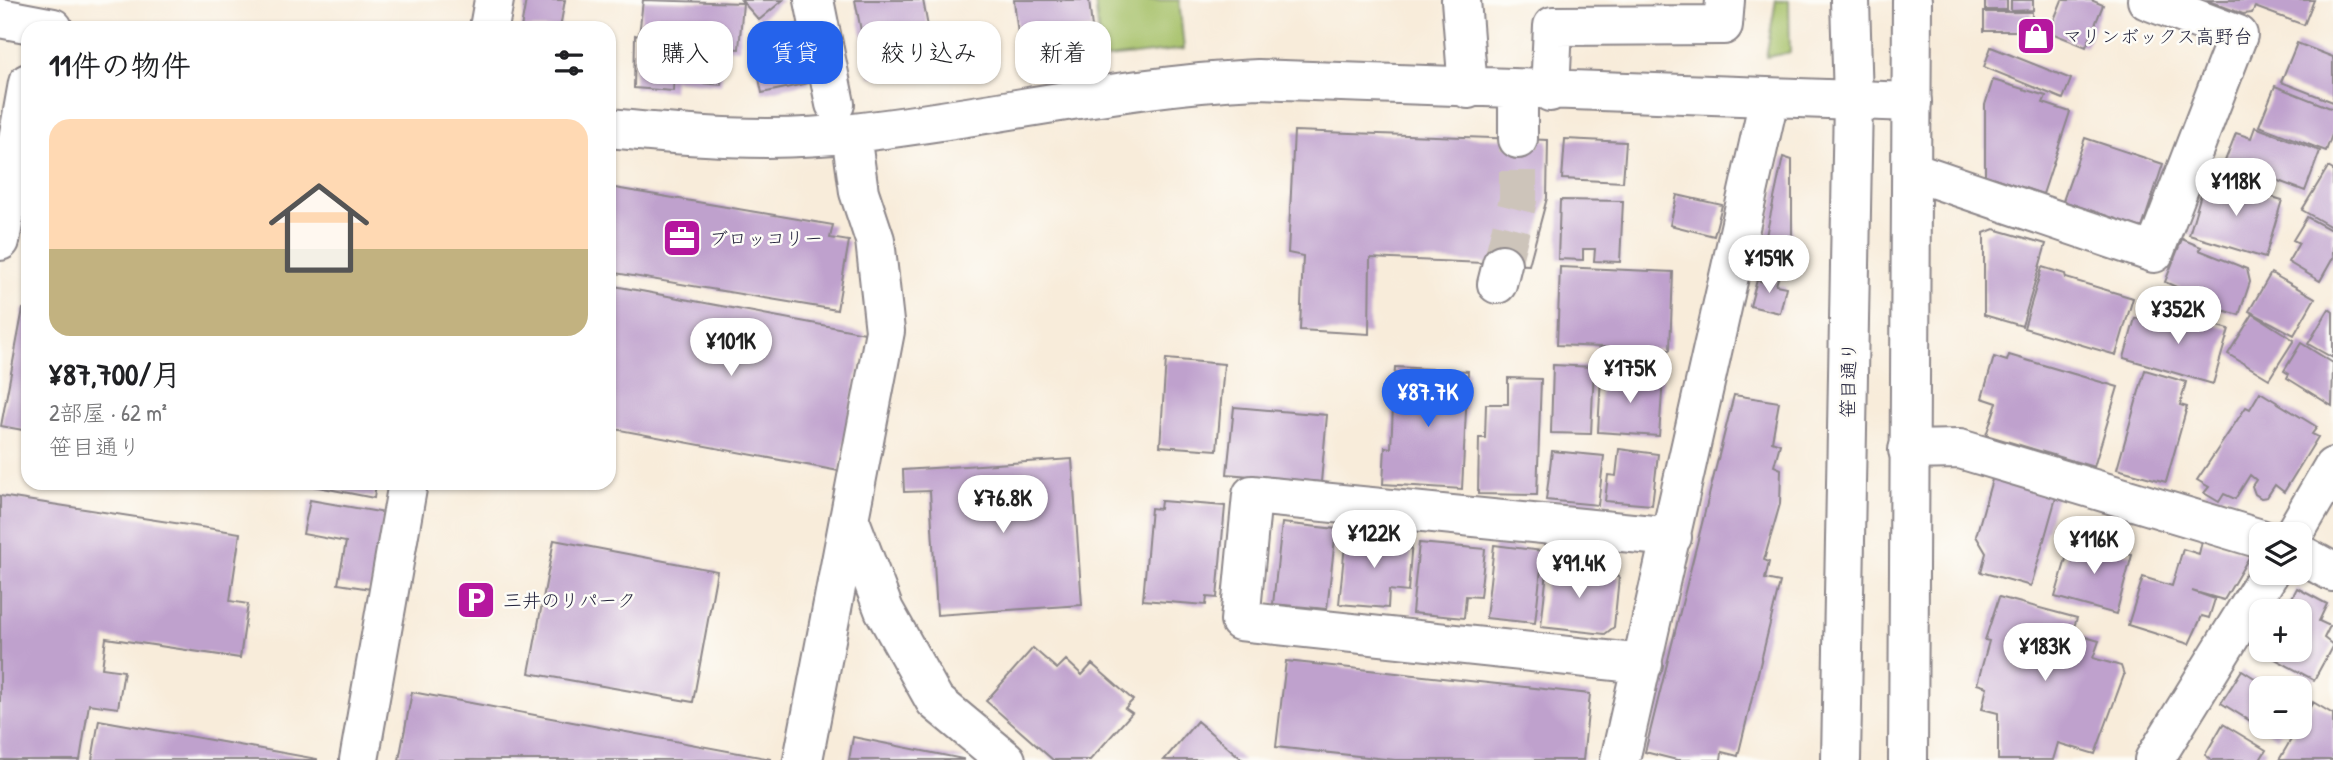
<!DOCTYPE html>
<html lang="ja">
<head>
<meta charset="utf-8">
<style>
	:root { --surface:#fff; --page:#f6f6f6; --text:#202124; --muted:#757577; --accent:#2563eb }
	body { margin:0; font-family:"Patrick Hand","Klee One",sans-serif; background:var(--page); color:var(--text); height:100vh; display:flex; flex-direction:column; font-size:26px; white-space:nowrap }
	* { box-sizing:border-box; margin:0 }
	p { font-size:23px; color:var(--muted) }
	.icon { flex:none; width:38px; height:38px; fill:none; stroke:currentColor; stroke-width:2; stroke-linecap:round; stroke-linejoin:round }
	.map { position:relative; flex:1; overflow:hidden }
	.drawer { position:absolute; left:21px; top:21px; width:595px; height:469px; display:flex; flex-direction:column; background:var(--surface); border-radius:21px; box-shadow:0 2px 5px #0004 }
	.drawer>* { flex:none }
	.hud { position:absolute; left:637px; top:21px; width:665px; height:63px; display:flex; gap:14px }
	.controls { position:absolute; left:2249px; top:522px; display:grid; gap:14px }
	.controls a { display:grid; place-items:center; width:63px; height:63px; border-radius:14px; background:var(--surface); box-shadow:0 2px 5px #0004; font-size:35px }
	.price { position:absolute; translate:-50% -60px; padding:0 16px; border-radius:24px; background:#fff; color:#222; font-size:23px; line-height:46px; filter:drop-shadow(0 2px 4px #0008) }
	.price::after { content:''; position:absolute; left:50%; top:42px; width:21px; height:16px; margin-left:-10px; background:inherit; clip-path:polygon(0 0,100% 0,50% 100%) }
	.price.on { background:var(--accent); color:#fff }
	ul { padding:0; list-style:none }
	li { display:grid; align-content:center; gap:14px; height:371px; padding:0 28px }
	li span { display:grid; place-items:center; height:217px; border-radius:21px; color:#555 }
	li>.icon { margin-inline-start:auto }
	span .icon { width:126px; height:126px; fill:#fffc; stroke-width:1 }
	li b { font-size:30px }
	h2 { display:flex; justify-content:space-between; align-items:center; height:84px; padding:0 28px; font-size:30px }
	.pill { padding:0 24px; border-radius:21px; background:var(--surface); box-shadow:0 2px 5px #0004; font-size:24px; line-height:63px }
	.pill.on { background:var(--accent); color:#fff }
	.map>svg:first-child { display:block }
	.green { fill:#a4bf66; stroke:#637050; stroke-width:2 }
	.building { fill:#bfa1cd }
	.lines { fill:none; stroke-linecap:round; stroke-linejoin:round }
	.minor-tunnel { stroke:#cdc4ba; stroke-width:38; stroke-dasharray:38 19; stroke-linecap:butt }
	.minor-casing { stroke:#8d878a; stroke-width:42 }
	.major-casing { stroke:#8d878a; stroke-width:42 }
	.minor { stroke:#fff; stroke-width:38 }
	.major { stroke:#fff; stroke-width:38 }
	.labels { text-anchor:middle; stroke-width:5; stroke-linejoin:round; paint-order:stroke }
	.poi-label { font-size:19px; fill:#22223b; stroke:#fdfcf7; text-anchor:start }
	.street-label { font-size:19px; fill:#22223b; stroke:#fdfcf7 }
</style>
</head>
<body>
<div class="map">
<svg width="2333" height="760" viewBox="0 0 2333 760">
	<rect width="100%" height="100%" fill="#fdfcf7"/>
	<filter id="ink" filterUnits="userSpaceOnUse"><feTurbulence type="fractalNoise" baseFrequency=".0143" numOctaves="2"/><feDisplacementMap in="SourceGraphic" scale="14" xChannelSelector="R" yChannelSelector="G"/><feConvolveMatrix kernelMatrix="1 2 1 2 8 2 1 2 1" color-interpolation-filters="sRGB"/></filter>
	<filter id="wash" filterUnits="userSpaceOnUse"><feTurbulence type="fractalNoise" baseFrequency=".00686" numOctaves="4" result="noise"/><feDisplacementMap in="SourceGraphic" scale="28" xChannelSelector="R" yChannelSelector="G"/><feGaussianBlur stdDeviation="1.57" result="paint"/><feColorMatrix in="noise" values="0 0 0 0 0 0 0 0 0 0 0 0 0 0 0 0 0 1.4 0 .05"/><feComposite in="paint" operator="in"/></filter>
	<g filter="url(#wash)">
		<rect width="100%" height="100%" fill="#f8ecda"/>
		<path class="green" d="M1095 0H1179L1184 49 1101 59Z
			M1776 0H1789L1790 53 1766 57Z"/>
		<g id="blocks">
			<path class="building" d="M526 0H565L560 28H521Z
				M643 0 743 3 739 49 725 48 721 85 674 80 673 91 634 88 635 35 639 36Z
				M741 0H783L759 20Z
				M855 0H923L935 64 870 77Z
				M1014 0H1089L1092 28 1018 35Z
				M1985 0H2007V10H1985Z
				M2011 0H2033V10L2011 11Z
				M2062 0H2091L2103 5 2086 47 2049 32Z
				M2206 0H2314L2304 25 2255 7 2252 13 2243 14Z
				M1984 12H2032V31H1984Z
				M798 24 809 83 762 93 750 34Z
				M2297 43 2333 57V102L2281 82Z
				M1991 47 2071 79 2063 99 1984 67Z
				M1993 80 2046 96 2043 103 2070 112 2043 194 1985 175V105Z
				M2275 86 2333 109V132L2326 151 2259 126Z
				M2255 127 2320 151 2305 191 2225 161 2236 133 2251 138Z
				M1294 131 1548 140 1547 198 1529 265 1370 258 1369 334 1300 330 1303 256 1288 253Z
				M2085 138 2163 164 2142 228 2063 201Z
				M1565 139 1626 142 1623 182 1562 179Z
				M1783 157 1792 160V264L1762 254Z
				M2328 167 2333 170V228L2302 210Z
				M2206 177 2282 200 2265 258 2189 235Z
				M609 187 833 225 830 238 849 241 837 310 609 272Z
				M1677 195 1722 205 1714 236 1670 225Z
				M1560 200 1623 201 1620 262 1594 261 1595 249H1583V260L1558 259Z
				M2307 217 2333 231V258L2320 281 2288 262 2299 243 2293 240Z
				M1994 229 2046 244 2022 326 1984 315V233Z
				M2182 239 2201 247 2199 250 2247 269 2250 282 2239 315 2178 296 2181 289 2165 282Z
				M1560 267 1673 272 1670 350 1557 345Z
				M2042 267 2065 274 2066 278 2133 298 2116 355 2024 328Z
				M1769 272 1779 275 1776 285 1786 287 1780 313 1750 306 1757 280 1767 283Z
				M2271 273 2315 298 2294 335 2249 311Z
				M609 285 865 333 839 471 609 428Z
				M23 309 28 310V431L1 426Z
				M2329 309 2333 312V358L2308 344Z
				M2164 311 2229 329 2213 384 2124 358 2135 318 2159 325Z
				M2253 314 2294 340 2269 379 2228 354Z
				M2301 343 2333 363 2332 406 2287 378 2289 374 2284 371Z
				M2009 355 2118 387 2094 467 1986 435 1997 403 1982 398 1994 357 2007 361Z
				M1166 359 1224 364 1217 450 1160 446Z
				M1553 365 1594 367 1591 434 1551 433Z
				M1395 367 1468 371 1462 489 1383 484 1385 447 1391 448Z
				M2145 370 2186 382 2180 405 2187 407 2166 482 2117 469Z
				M1601 375 1663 378 1659 436 1598 432Z
				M1508 378 1541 379 1537 495 1478 494 1479 438H1485L1486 404H1508Z
				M2260 392 2317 427 2312 434 2318 437 2284 492 2275 485 2267 497 2261 498 2255 494 2252 486 2256 480 2250 475 2235 499 2224 494 2219 502 2204 493 2209 487 2197 480 2246 407 2250 409Z
				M1734 395 1779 402 1772 441 1780 444 1774 466 1781 469 1780 504 1764 560 1769 562 1765 579 1780 582 1738 756 1722 752 1721 760H1677L1645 752Z
				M1234 407 1327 415 1321 482 1227 474Z
				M1619 449 1658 454 1652 505 1605 501 1608 475 1616 476Z
				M1552 451 1604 456 1598 505 1546 500Z
				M1072 459 1082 605 937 615 930 491 904 492 903 470Z
				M1993 476 2057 494 2031 586 1981 572 1986 553 1976 536Z
				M298 483H376L374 498Z
				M0 496 240 533 230 601 248 604 240 658 106 638 102 668 124 671 118 708 89 704 80 760H0Z
				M310 500 385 513 371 589 338 584 346 542 303 534Z
				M1161 501 1225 506 1217 598 1207 597 1206 605 1143 600 1151 508 1160 509Z
				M1282 523 1336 529 1327 609 1273 604Z
				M1346 535 1412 540 1408 592 1389 590 1388 608 1339 604Z
				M2072 538 2132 555 2116 614 2055 597Z
				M554 540 717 571 693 702 529 673Z
				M2202 541 2251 554 2224 600 2192 591 2215 599 2209 618 2202 616 2189 644 2128 625 2143 577 2172 586 2183 549 2199 554Z
				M1419 543 1485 549 1480 597 1466 596 1464 618 1412 613Z
				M1494 545 1543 551 1535 623 1486 618Z
				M1548 562 1582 566V573L1619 577 1614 627 1605 634 1541 627Z
				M2297 588 2327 604 2319 621 2330 626 2324 638 2333 645 2314 680 2262 652 2264 649H2300V611H2285Z
				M1999 597 2077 618 2072 633 2099 641 2093 658 2121 666 2124 675 2095 754 2058 743 2053 760H1998V713L1982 709 1987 687 1977 684 1989 641 1985 640Z
				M1033 648 1057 669 1066 660 1082 675 1092 664 1133 700 1125 708 1132 713 1090 760H1053L986 701Z
				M1286 661 1590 694 1583 760H1395L1276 747Z
				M2242 670 2270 688H2261V726H2285L2278 738 2221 703Z
				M412 692 771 759V760H399Z
				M2313 702 2333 714V760H2279Z
				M99 720 317 759V760H92Z
				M1197 721 1243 760H1164Z
				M2223 724 2266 750 2260 760H2212L2205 755Z
				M853 737 963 759V760H849Z"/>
		</g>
	</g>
	<g filter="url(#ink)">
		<use href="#blocks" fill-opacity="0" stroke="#8d878a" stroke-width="2"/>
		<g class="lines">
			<path class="minor-tunnel" d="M1502 264 1518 200V139"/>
			<g class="minor-casing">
				<path id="minor" d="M814 0 835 104
					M1461 0 1468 89
					M0 18 53 28
					M489 28 494 0
					M1550 92 1553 26 1723 25 1725 0
					M609 128C689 136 772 143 853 133 989 118 1122 85 1258 79L1912 102
					M1518 139V91
					M1912 171 2154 253 2238 35 2147 0
					M0 241 28 83
					M1497 284 1502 264
					M1908 450 1960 449 2261 539
					M849 518 884 610 935 701 1006 760
					M2294 534 2333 467
					M2300 554 2333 572
					M1643 664 1240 621 1252 495 1672 537
					M359 760 408 483
					M803 760 885 331 875 240 859 192 851 134
					M1620 760 1769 99
					M2154 760 2270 572"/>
			</g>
			<g class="major-casing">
				<path id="major" d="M1841 760 1853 100 1850 0
					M1908 760 1912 0"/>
			</g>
			<use href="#minor" class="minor"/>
			<use href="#major" class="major"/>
		</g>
	</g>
	<defs>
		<g id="shop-square" transform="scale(2.0125)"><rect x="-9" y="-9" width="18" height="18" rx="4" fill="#b5179e" stroke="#fdfcf7"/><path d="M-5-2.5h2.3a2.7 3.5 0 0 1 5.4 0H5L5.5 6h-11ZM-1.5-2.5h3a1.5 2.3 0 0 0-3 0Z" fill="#fff"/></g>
		<g id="office-square" transform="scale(2.0125)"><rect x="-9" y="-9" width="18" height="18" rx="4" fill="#b5179e" stroke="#fdfcf7"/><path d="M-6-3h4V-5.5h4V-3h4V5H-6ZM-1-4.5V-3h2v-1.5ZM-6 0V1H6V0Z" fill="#fff"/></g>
		<g id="parking-square" transform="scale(2.0125)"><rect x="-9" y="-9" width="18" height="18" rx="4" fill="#b5179e" stroke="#fdfcf7"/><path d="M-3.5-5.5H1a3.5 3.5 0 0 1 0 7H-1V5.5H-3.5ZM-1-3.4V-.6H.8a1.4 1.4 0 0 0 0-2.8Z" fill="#fff"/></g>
	</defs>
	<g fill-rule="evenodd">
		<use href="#shop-square" x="2036" y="36"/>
		<use href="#office-square" x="682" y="238"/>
		<use href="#parking-square" x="476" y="600"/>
	</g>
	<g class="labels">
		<g class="poi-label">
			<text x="2063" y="43">マリンボックス高野台</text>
			<text x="709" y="245">ブロッコリー</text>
			<text x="503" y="607">三井のリパーク</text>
		</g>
		<g class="street-label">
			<text transform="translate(1848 380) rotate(-89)" y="7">笹目通り</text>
		</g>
	</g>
</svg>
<div class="controls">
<a><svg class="icon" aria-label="layers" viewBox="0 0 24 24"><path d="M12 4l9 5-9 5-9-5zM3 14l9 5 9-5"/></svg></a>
<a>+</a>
<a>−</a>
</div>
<b class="price" style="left:2236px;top:218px">¥118K</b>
<b class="price" style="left:1769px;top:295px">¥159K</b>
<b class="price" style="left:2178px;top:346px">¥352K</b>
<b class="price" style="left:731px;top:378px">¥101K</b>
<b class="price" style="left:1630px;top:405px">¥175K</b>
<b class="price on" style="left:1428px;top:429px">¥87.7K</b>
<b class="price" style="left:1003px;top:535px">¥76.8K</b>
<b class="price" style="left:1374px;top:570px">¥122K</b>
<b class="price" style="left:2094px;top:576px">¥116K</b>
<b class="price" style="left:1579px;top:600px">¥91.4K</b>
<b class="price" style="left:2045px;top:683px">¥183K</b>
<div class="hud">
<a class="pill">購入</a>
<a class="pill on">賃貸</a>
<a class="pill">絞り込み</a>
<a class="pill">新着</a>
</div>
<section class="drawer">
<h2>11件の物件<svg class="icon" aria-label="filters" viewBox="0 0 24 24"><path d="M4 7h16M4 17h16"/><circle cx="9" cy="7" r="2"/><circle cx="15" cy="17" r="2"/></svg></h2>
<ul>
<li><span style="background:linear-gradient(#ffd9b3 60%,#c2b280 0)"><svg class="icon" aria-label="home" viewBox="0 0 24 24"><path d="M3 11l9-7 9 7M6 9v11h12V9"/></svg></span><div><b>¥87,700/月</b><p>2部屋 · 62 m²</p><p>笹目通り</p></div></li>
</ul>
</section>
</div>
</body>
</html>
